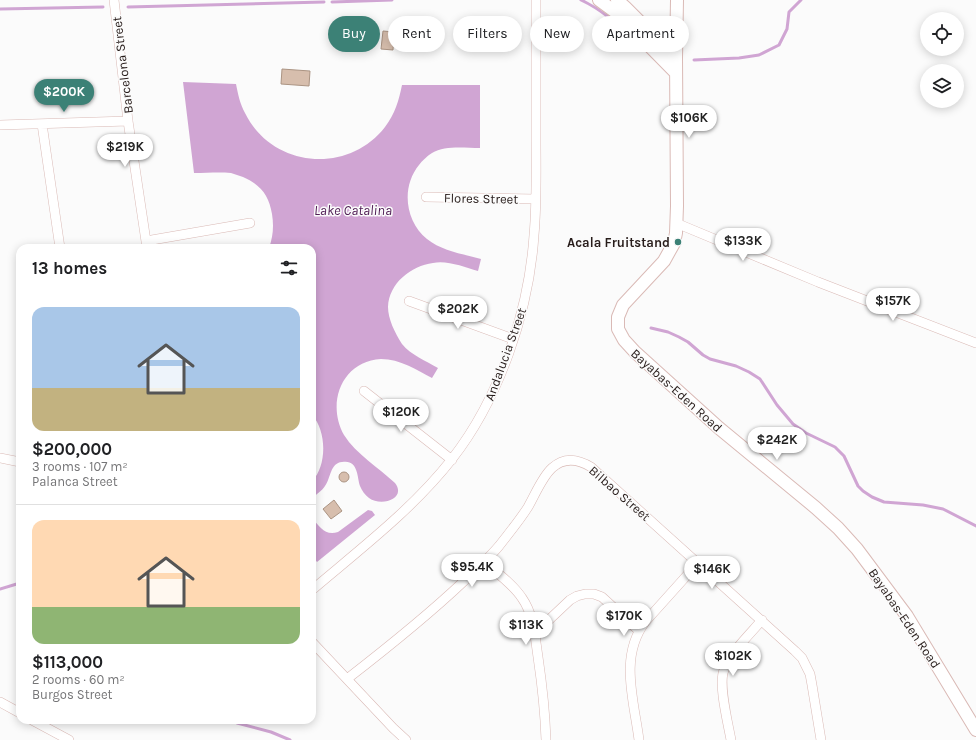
<!DOCTYPE html>
<html lang="en">
<head>
<meta charset="utf-8">
<style>
	:root { --surface:#fff; --page:#f2f2f2; --text:#202124; --muted:#757577; --line:#e0e0e0; --accent:#3c8176 }
	body { margin:0; font-family:Karla,sans-serif; background:var(--page); color:var(--text); height:100vh; display:flex; flex-direction:column; font-size:15px; white-space:nowrap }
	* { box-sizing:border-box; margin:0 }
	p { font-size:13px; color:var(--muted) }
	.icon { flex:none; width:22px; height:22px; fill:none; stroke:currentColor; stroke-width:2; stroke-linecap:round; stroke-linejoin:round }
	.map { position:relative; flex:1; overflow:hidden }
	.drawer { position:absolute; left:16px; top:244px; width:300px; height:480px; display:flex; flex-direction:column; background:var(--surface); border-radius:12px; box-shadow:0 2px 10px #0003 }
	.drawer>* { flex:none }
	.top-card { position:absolute; left:328px; top:16px; width:380px; height:36px; display:flex; gap:8px }
	.buttons { position:absolute; left:920px; top:12px; display:grid; gap:8px }
	.buttons a { display:grid; place-items:center; width:44px; height:44px; border-radius:50%; background:var(--surface); box-shadow:0 2px 10px #0003; font-size:20px }
	.price { position:absolute; translate:-50% -34px; padding:0 9px; border-radius:14px; background:#fff; color:#222; font-size:13px; line-height:26px; filter:drop-shadow(0 1px 2px #0008) }
	.price::after { content:''; position:absolute; left:50%; top:24px; width:12px; height:9px; margin-left:-6px; background:inherit; clip-path:polygon(0 0,100% 0,50% 100%) }
	.price.selected { background:var(--accent); color:#fff }
	ul { padding:0; list-style:none }
	li { display:grid; align-content:center; gap:8px; height:212px; padding:0 16px }
	li+li { border-top:1px solid var(--line) }
	li span { display:grid; place-items:center; height:124px; border-radius:12px; color:#555 }
	li>.icon { margin-inline-start:auto }
	span .icon { width:72px; height:72px; fill:#fffc; stroke-width:1 }
	li b { font-size:17px }
	h2 { display:flex; justify-content:space-between; align-items:center; height:48px; padding:0 16px; font-size:17px }
	.chip { padding:0 14px; border-radius:18px; background:var(--surface); box-shadow:0 2px 10px #0003; font-size:14px; line-height:36px }
	.chip.selected { background:var(--accent); color:#fff }
	.map>svg:first-child { display:block }
	.water { fill:#d0a5d3 }
	.lines { fill:none; stroke-linecap:round; stroke-linejoin:round }
	.stream { stroke:#d0a5d3; stroke-width:3 }
	.building { fill:#d7bead; stroke:#ab9483 }
	.street-casing { stroke:#dabab6; stroke-width:10 }
	.secondary-casing { stroke:#dabab6; stroke-width:14 }
	.street { stroke:#fff; stroke-width:9 }
	.secondary { stroke:#fff; stroke-width:12 }
	.poi-dot { fill:#3c8176; stroke:#fbfbfb; stroke-width:1.5 }
	.labels { text-anchor:middle; stroke-width:3; stroke-linejoin:round; paint-order:stroke }
	.street-label { font-size:13px; fill:#271c1a; stroke:#fbfbfb }
	.poi-label { font-size:13px; font-weight:bold; fill:#271c1a; stroke:#fbfbfb; text-anchor:end }
	.water-label { font-size:14px; font-style:italic; fill:#4f1c54; stroke:#fbfbfb }
</style>
</head>
<body>
<div class="map">
<svg width="976" height="740" viewBox="0 0 976 740">
	<rect width="100%" height="100%" fill="#fbfbfb"/>
	<path class="water" d="M183 82 236 84C238 94 240 104 245 113 272 168 348 175 385 127 395 114 399 100 402 85H480V148C465 148 445 145 432 153 427 156 422 161 419 165 401 187 405 221 427 239 442 251 463 254 481 259L478 271C464 267 447 260 433 263 411 266 389 283 388 307 388 319 395 333 402 344 411 355 426 361 438 368L432 378C417 370 400 359 381 359 342 361 326 403 344 435 356 454 379 468 395 483 407 499 381 507 369 498 365 495 362 491 360 486 357 476 358 459 342 462 330 463 331 478 325 486 322 491 316 494 312 499V481C327 466 327 431 312 415V248H269C273 237 274 226 272 214 269 196 261 185 243 177 239 176 235 174 231 173 219 172 207 173 194 173Z
		M368 510 372 511 375 515 317 562 312 556V518C320 527 325 536 338 532Z"/>
	<g class="lines">
		<path class="stream" d="M581 0C607 12 624 31 645 50
			M332 2 392 0
			M128 7 324 2
			M0 9 103 7
			M694 60 739 58 759 55 779 45 787 29 789 12 801 0
			M651 328 668 332 679 337 688 342 703 355 710 359 736 366 749 372 760 379 777 405 793 424 806 433 835 447 844 456 858 486 863 491 872 497 884 502 923 505 943 509 976 526
			M0 589 20 583
			M231 720 237 723 271 732 290 740"/>
	</g>
	<path class="building" d="M420 23 432 25 430 37 418 35Z
		M383 31 394 32 393 50 381 49Z
		M282 69 310 71 309 86 281 84Z
		M339 477a5 5 0 1 1 10 0a5 5 0 1 1-10 0Z
		M334 500 342 511 331 519 323 509Z"/>
	<g class="lines">
		<g class="street-casing">
			<path id="street" d="M114 0 128 121 147 248
				M42 124 60 248
				M0 125 128 121
				M426 197 535 199
				M676 223 818 282 976 343
				M146 241 250 223
				M409 301 513 339
				M364 391 452 460
				M0 458 20 462
				M484 562C497 573 513 584 522 598 534 615 535 637 538 657 542 684 545 712 546 740
				M312 590C359 550 413 509 452 459 499 399 529 312 534 235 537 203 536 170 536 138 536 92 536 46 536 0
				M535 633 570 600 577 596 585 594H594L602 597 638 630
				M312 642 393 728 406 740
				M347 679C387 648 426 617 463 582 476 570 488 559 499 546 509 533 520 520 528 507 535 495 542 477 552 468 564 457 578 459 591 467L795 651 802 658 810 674 812 685 821 740
				M0 702 20 713
				M32 720 69 740
				M639 740C634 700 619 657 645 622L698 563
				M731 740C728 723 718 684 724 670 730 653 750 634 762 620"/>
		</g>
		<g class="secondary-casing">
			<path id="secondary" d="M599 0 618 14 676 73
				M617 0 625 7 676 58
				M677 0 676 58 677 206 676 233 674 243 664 261 623 305 618 317V329L624 340 635 352 719 428 816 508 838 528 857 549 907 616 976 730"/>
		</g>
		<use href="#street" class="street"/>
		<use href="#secondary" class="secondary"/>
	</g>
	<circle class="poi-dot" cx="678" cy="242" r="4"/>
	<g class="labels">
		<g class="street-label">
			<text transform="translate(122 65) rotate(-97)" y="5">Barcelona Street</text>
			<text transform="translate(481 198) rotate(1)" y="5">Flores Street</text>
			<text transform="translate(505 354) rotate(-70)" y="5">Andalucia Street</text>
			<text transform="translate(677 390) rotate(42)" y="5">Bayabas-Eden Road</text>
			<text transform="translate(620 493) rotate(41)" y="5">Bilbao Street</text>
			<text transform="translate(905 618) rotate(56)" y="5">Bayabas-Eden Road</text>
		</g>
		<g class="poi-label">
			<text x="670" y="247">Acala Fruitstand</text>
		</g>
		<g class="water-label">
			<text x="353" y="215">Lake Catalina</text>
		</g>
	</g>
</svg>
<div class="buttons">
<a><svg class="icon" aria-label="locate" viewBox="0 0 24 24"><circle cx="12" cy="12" r="6"/><path d="M12 2v4M12 18v4M2 12h4M18 12h4"/></svg></a>
<a><svg class="icon" aria-label="layers" viewBox="0 0 24 24"><path d="M12 4l9 5-9 5-9-5zM3 14l9 5 9-5"/></svg></a>
</div>
<b class="price selected" style="left:64px;top:113px">$200K</b>
<b class="price" style="left:689px;top:139px">$106K</b>
<b class="price" style="left:125px;top:168px">$219K</b>
<b class="price" style="left:743px;top:262px">$133K</b>
<b class="price" style="left:893px;top:322px">$157K</b>
<b class="price" style="left:458px;top:330px">$202K</b>
<b class="price" style="left:401px;top:433px">$120K</b>
<b class="price" style="left:777px;top:461px">$242K</b>
<b class="price" style="left:472px;top:588px">$95.4K</b>
<b class="price" style="left:712px;top:590px">$146K</b>
<b class="price" style="left:624px;top:637px">$170K</b>
<b class="price" style="left:526px;top:646px">$113K</b>
<b class="price" style="left:733px;top:677px">$102K</b>
<div class="top-card">
<a class="chip selected">Buy</a>
<a class="chip">Rent</a>
<a class="chip">Filters</a>
<a class="chip">New</a>
<a class="chip">Apartment</a>
</div>
<section class="drawer">
<h2>13 homes<svg class="icon" aria-label="filters" viewBox="0 0 24 24"><path d="M4 7h16M4 17h16"/><circle cx="9" cy="7" r="2"/><circle cx="15" cy="17" r="2"/></svg></h2>
<ul>
<li><span style="background:linear-gradient(#a9c7e8 65%,#c2b280 0)"><svg class="icon" aria-label="home" viewBox="0 0 24 24"><path d="M3 11l9-7 9 7M6 9v11h12V9"/></svg></span><div><b>$200,000</b><p>3 rooms · 107 m²</p><p>Palanca Street</p></div></li>
<li><span style="background:linear-gradient(#ffd9b3 70%,#8fb573 0)"><svg class="icon" aria-label="home" viewBox="0 0 24 24"><path d="M3 11l9-7 9 7M6 9v11h12V9"/></svg></span><div><b>$113,000</b><p>2 rooms · 60 m²</p><p>Burgos Street</p></div></li>
</ul>
</section>
</div>
</body>
</html>
